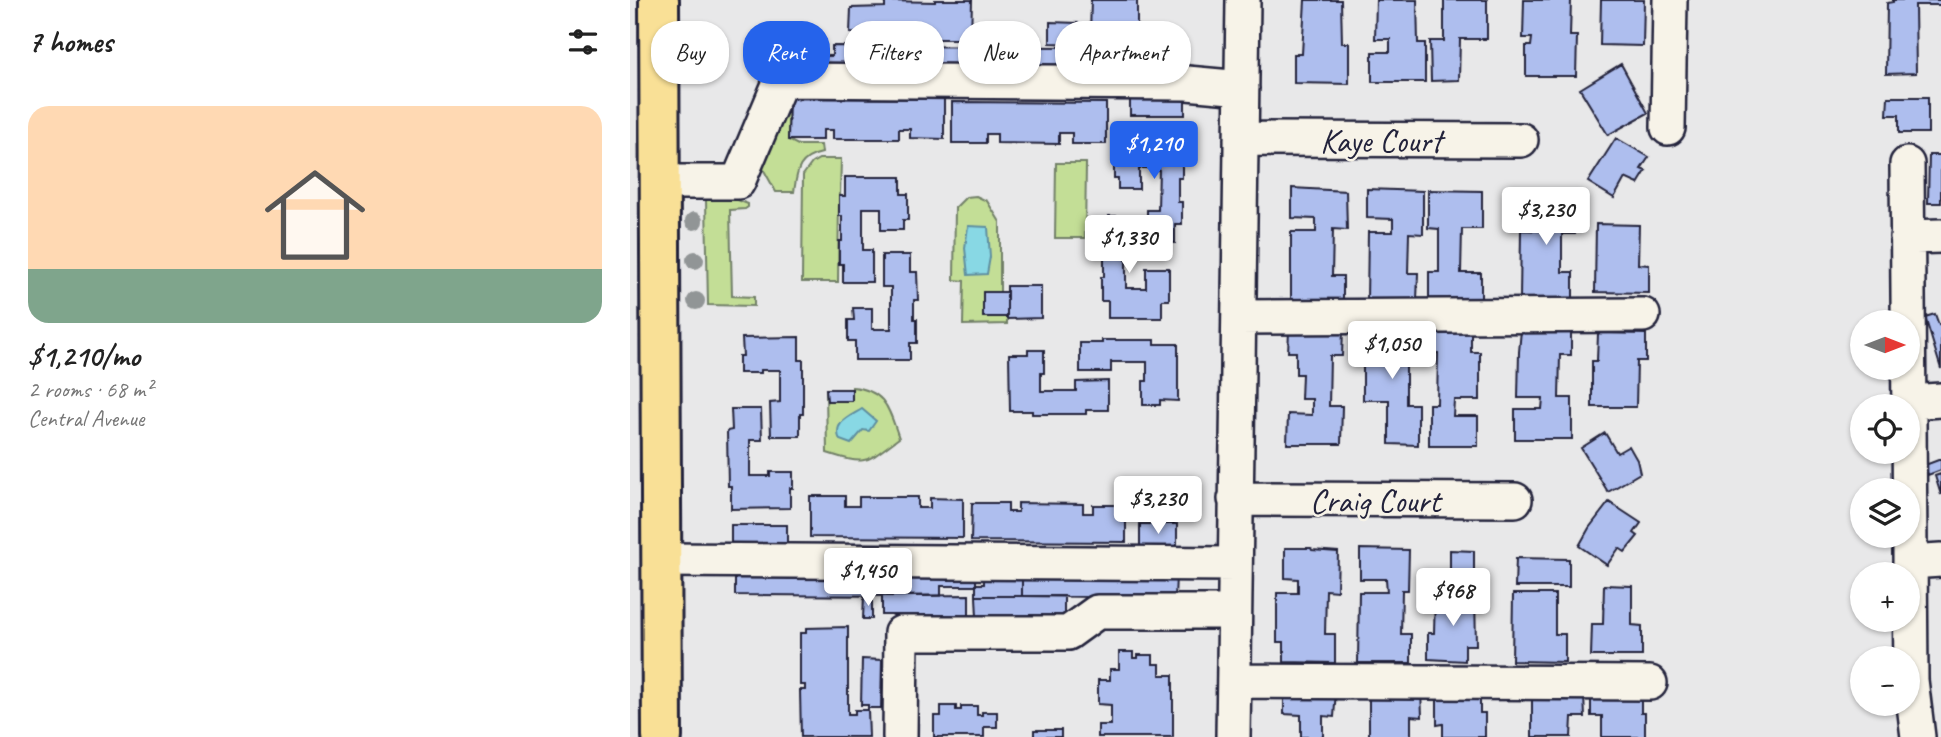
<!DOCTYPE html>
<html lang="en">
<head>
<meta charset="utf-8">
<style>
	:root { --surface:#fff; --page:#f6f6f6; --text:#222; --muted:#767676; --accent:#2563eb }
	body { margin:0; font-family:Caveat,sans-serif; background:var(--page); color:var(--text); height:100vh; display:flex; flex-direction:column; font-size:26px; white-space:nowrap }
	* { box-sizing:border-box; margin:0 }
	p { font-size:23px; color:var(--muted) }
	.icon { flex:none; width:38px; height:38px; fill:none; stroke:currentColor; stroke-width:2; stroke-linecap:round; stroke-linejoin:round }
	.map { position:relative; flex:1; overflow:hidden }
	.drawer { display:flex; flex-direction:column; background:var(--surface); width:630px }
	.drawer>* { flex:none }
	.hud { position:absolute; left:21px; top:21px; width:665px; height:63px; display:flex; gap:14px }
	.needle { width:46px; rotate:90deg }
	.controls { position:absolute; left:1220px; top:310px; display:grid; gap:14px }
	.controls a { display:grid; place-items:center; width:70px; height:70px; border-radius:50%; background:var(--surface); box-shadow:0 2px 5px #0004; font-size:35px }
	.price { position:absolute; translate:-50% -60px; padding:0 16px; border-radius:7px; background:#fff; color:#222; font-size:23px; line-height:46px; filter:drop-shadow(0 2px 4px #0008) }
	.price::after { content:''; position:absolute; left:50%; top:42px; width:21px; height:16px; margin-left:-10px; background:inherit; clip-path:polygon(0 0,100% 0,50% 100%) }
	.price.selected { background:var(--accent); color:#fff }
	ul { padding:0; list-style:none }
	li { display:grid; align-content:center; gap:14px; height:371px; padding:0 28px }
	li span { display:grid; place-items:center; height:217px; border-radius:21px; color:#555 }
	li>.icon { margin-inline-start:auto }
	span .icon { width:126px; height:126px; fill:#fffc; stroke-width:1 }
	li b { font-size:30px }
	h2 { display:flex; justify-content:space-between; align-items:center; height:84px; padding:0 28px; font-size:30px }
	.chip { padding:0 24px; border-radius:28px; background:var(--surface); box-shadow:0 2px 5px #0004; font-size:24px; line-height:63px }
	.chip.selected { background:var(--accent); color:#fff }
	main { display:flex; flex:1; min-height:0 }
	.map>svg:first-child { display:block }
	.green { fill:#c3de96; stroke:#728068; stroke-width:2 }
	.water { fill:#88d8e4; stroke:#5f8fa0; stroke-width:2 }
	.building { fill:#aebeee; stroke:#22223b; stroke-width:2 }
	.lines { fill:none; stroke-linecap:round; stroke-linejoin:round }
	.minor-casing { stroke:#22223b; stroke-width:38 }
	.major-casing { stroke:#22223b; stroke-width:44 }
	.minor { stroke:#f7f3e8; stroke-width:33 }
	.major { stroke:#f9e096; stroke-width:38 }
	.tree { fill:#919596 }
	.labels { text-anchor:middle; stroke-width:5; stroke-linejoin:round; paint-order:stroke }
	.street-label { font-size:33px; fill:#22223b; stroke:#f7f3e8 }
</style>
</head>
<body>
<main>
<section class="drawer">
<h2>7 homes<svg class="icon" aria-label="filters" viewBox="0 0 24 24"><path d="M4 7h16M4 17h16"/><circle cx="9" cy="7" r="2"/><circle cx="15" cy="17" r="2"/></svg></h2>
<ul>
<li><span style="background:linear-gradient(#ffd9b3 75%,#7fa58c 0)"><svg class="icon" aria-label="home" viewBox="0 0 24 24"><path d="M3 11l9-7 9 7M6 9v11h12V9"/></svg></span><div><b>$1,210/mo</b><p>2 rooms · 68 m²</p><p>Central Avenue</p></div></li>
</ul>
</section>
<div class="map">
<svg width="1311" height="737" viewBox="0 0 1311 737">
	<rect width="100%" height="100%" fill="#e8e8e9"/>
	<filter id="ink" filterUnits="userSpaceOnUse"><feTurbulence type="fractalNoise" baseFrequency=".0143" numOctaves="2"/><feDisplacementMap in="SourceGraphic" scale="14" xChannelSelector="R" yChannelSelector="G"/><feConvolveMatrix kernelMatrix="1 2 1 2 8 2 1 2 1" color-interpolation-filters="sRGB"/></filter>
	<g filter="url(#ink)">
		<path class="green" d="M162 94V98L159 99 158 140 168 145H191L192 153C168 158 167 171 164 192H146L131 165V159L157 98Z
			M189 159H211L210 196 209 197 208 282H172L173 175 182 163Z
			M426 163H456L455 238H425Z
			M346 196 357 201 370 222V292H377V324L333 325 334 281 324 280 325 208 336 197Z
			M105 199 118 204V207L115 209 100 210 102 296 124 297V306L78 305 76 200Z
			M222 387C256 390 259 410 269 438 235 463 238 466 197 453L196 389H222Z"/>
		<path class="water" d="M338 226 358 227 360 257 357 274 338 275 335 248Z
			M232 409 246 421 239 431 233 430 221 444 210 440C202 423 219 417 232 409Z"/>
		<path class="building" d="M305 0H342L341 39H251L250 34 220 33 221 8 255 7V1L305 2Z
			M461 0H507V36L460 35Z
			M675 0H711L712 43H719V84L664 83V54H672Z
			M746 0H787L788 43H795V82H742V52H760V39H745Z
			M814 0H857V39H830L829 80 801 81 800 41H814Z
			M894 0H941L940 36H947L946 76H896V46H901L902 38H893Z
			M971 0H1014L1013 46 970 45Z
			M1263 0H1311V5H1285L1286 73 1256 74 1257 3 1263 2Z
			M420 22 448 23 447 44 420 43Z
			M202 46 456 47V58H482V70L163 66V55L202 56Z
			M991 64 1018 113 978 135 950 89Z
			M500 94H555V115H500Z
			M1258 97H1298V133H1269V115H1257Z
			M159 98 314 99V139L280 138V129H269V139H203V130H193V140H158Z
			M322 102 476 103V144H442V133H429V144L367 143V134H356V143H322Z
			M491 136 546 137V157H552V178H548V202H552V224H545V243L517 242V210H528L529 168H509V189H488V178H484V162H487V153H491Z
			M986 138 1019 157 1011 169 1016 171 1008 184 995 178 984 198 958 182Z
			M1299 155H1311V203H1298Z
			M215 177H271V194H278V220H273V230H251V208H233V250H242V282H213V264H209V241H212V216H209V196H215Z
			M662 188 716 191 717 230 703 229 702 276H713V301L661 300V232H686V219L662 218Z
			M737 189 793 191V234L779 233 778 273H788L787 301H737L738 232H763V219L737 218Z
			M798 190 852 191V229H832L831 273H851V302L799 301V272H809V229L798 228Z
			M891 194 945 197V234H932V272H943V300L890 299 891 230 917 231V225L891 224Z
			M479 216H506V246H496V288H516V268H539V300H532V318H478V301H471V277H474V257H470V232H479Z
			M966 224 1009 225 1008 264 1019 265V293L965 292Z
			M252 255H280V272H287L288 300H284V319H287V343H280V360H225V341H218V320H224L223 308H242V329H261V287H252Z
			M377 286H411V318L377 319Z
			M353 292H377V317H353Z
			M1305 314 1309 325 1311 324V369L1295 317Z
			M799 329 841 330V352H850V400H824L823 416H848V446H799V404H807L808 353H799Z
			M737 330 787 331V355H776V404H788V445L759 444V400H733V350H737Z
			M891 330 941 331V355H930L929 398H942V439H885V409H912L913 398H888L889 352Z
			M659 331H713L712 356H700L699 406H712L711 444H657L658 414 682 415V399H671L672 374H666V352H658Z
			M968 333 1016 334V361H1007L1006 407H962V361H967Z
			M169 337V360H173V414H170V436H141L140 403 150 402V370H131V373H109V356H113L112 338Z
			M472 340H525V344H548V401L530 400V405H513V381H517V362H481V372H450V343H472Z
			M398 350H414V373H411V391H446V382L478 381V410H456V414H402V411H380L379 354H398Z
			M196 389H222V401H197Z
			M101 409H131L132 440H120V476H140V472H163V488H160V508L101 509V486H98L97 431 102 430Z
			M975 433 987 453 999 446 1007 460 1010 473 978 492 951 448Z
			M1311 459V470L1298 475 1295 465Z
			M1311 474V495L1305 476Z
			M180 496H215V506H229V497H288V508H300V498L333 499V538L180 537Z
			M979 502 1011 523 1004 533 1008 536 995 552 989 548 977 565 949 546 959 528Z
			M342 503H378V512H388V503L453 504V513H463V505H496V542L341 541Z
			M510 524H547V548H510Z
			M101 525H157V546L101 547Z
			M655 548H681L682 550 708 552 707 591 696 590 695 634H705V663L654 662V642H647V593H668V579L655 578Z
			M730 549 779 550 778 590H772L771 634H781V663H728L729 592H757L756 579H730Z
			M820 550 844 551V583H820Z
			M886 558 939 559V587H885Z
			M105 572 275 574V596L105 595Z
			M275 574H346V586H311V596H275Z
			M354 574H392V596H346V584H354Z
			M392 574 546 575 545 598 392 596Z
			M974 585 1002 586V625L1012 626V656H961L962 624H973Z
			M883 594H925V634H935V662L882 661Z
			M339 595V617L277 618V615H252V596Z
			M805 595 845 596 846 645H835V661L798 659V633H804Z
			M234 596H242V619H233Z
			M346 596H434V618L347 617Z
			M218 627V714H225V710H238L239 737H171L170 690H175V685H170V633H176V628Z
			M489 652H503V658H508V655H523V664H530V675H543V737H468V725H481V705L468 704V680H480V669H489Z
			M232 659 252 660 251 708H238V705H231Z
			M807 689 850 690V713H855V737H813V724L807 725Z
			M961 689 1011 690V713H1015V737H972V716H961Z
			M739 690H791L792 717 781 716V737H739Z
			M654 691H706L704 717 693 716V737H671V715L654 714Z
			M902 696H954L955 717H942L941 737H902Z
			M311 706H326V710H331V706H347V715H352V712H367V727H354V737H304V716H311Z
			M404 730H431V737H404Z"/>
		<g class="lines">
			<g class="minor-casing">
				<path id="minor" d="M1038 128 1040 0
					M611 139 891 140
					M1277 164 1281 680 1288 737
					M30 182H108L151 80 557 83 612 88
					M1277 237 1311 236
					M609 317 1013 315
					M1279 402 1311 400
					M605 499 885 500
					M31 560 605 564
					M1280 562 1311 560
					M604 681 1020 683
					M270 737 271 633H438L467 612H604
					M603 737 613 0"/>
			</g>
			<g class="major-casing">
				<path id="major" d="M29 0 32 737"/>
			</g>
			<use href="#minor" class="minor"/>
			<use href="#major" class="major"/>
		</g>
		<g class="tree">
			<circle cx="64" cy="221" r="9"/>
			<circle cx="65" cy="260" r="9"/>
			<circle cx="66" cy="301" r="9"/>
		</g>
	</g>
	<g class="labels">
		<g class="street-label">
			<text x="751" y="152">Kaye Court</text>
			<text x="745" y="512">Craig Court</text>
		</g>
	</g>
</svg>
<div class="controls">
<a><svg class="needle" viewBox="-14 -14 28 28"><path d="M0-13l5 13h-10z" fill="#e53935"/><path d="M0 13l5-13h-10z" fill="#767676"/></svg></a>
<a><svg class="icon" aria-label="locate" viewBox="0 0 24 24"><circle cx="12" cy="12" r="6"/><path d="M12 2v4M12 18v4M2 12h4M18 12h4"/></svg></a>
<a><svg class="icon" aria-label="layers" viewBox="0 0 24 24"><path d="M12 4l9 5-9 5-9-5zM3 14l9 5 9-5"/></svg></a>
<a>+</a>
<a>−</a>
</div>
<b class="price selected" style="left:524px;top:181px">$1,210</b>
<b class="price" style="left:916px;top:247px">$3,230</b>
<b class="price" style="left:499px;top:275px">$1,330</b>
<b class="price" style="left:762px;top:381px">$1,050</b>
<b class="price" style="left:528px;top:536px">$3,230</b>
<b class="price" style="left:238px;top:608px">$1,450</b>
<b class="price" style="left:823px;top:628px">$968</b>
<div class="hud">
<a class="chip">Buy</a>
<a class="chip selected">Rent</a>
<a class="chip">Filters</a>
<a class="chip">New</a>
<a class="chip">Apartment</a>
</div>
</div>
</main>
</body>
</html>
